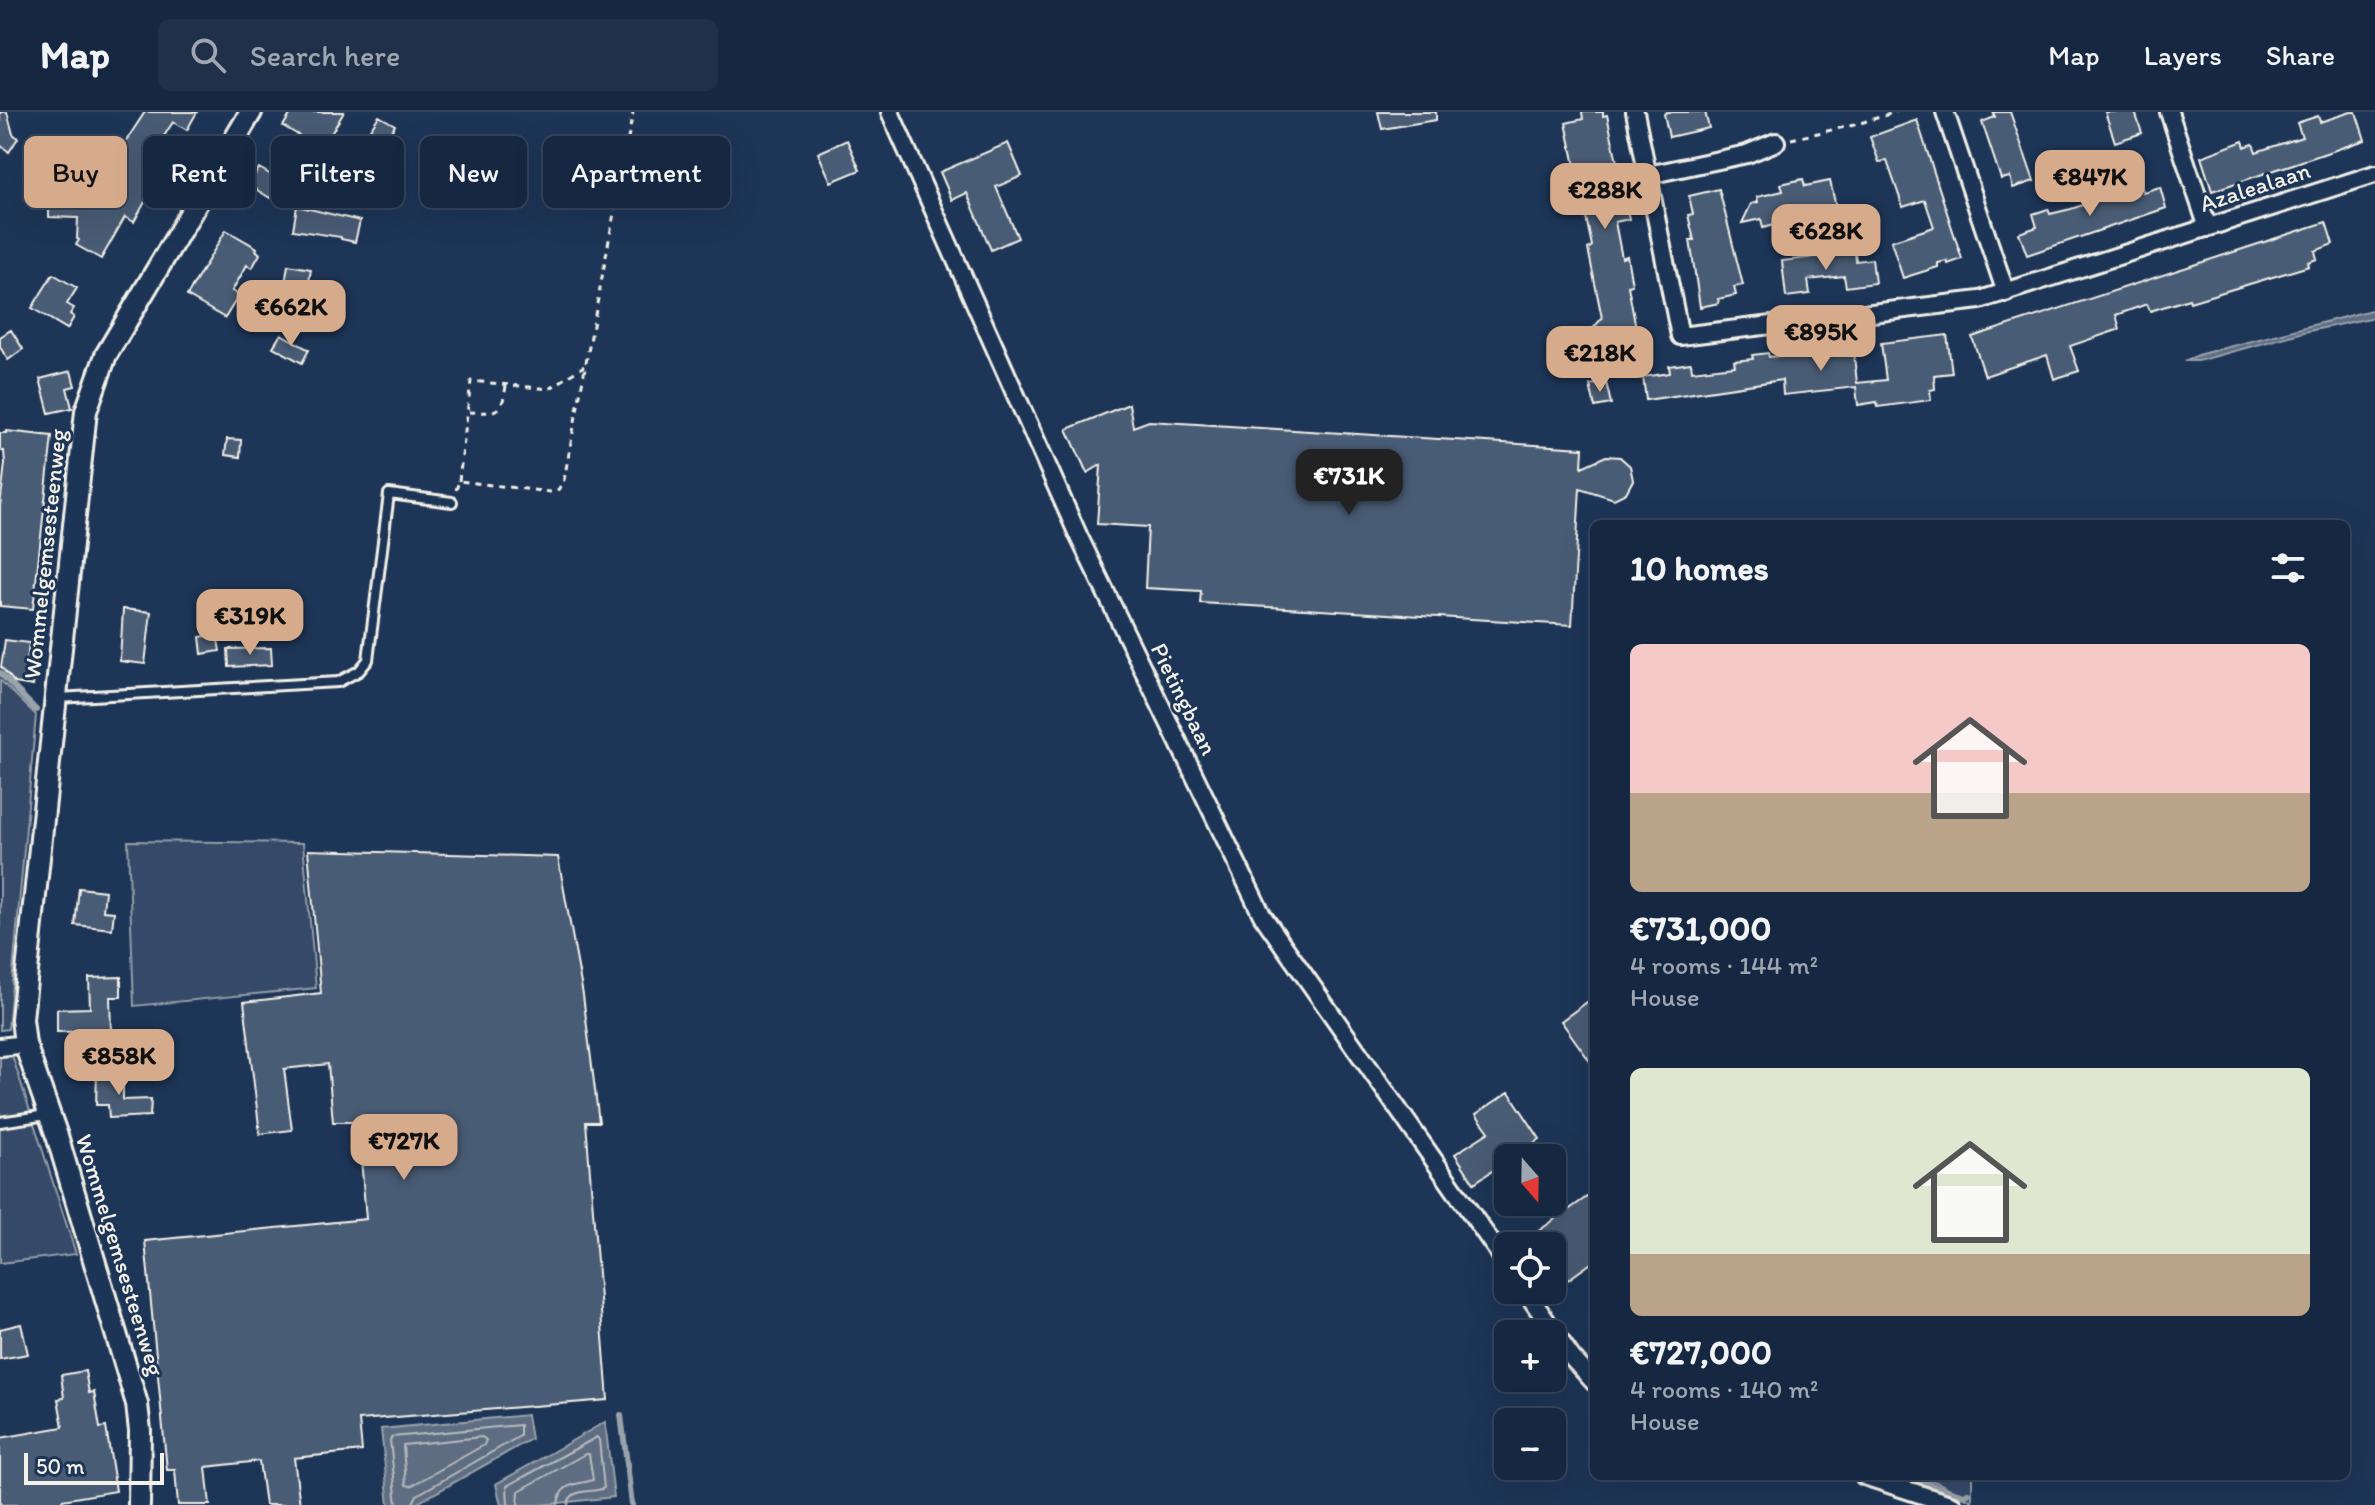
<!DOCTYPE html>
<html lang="en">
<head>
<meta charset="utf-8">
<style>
	:root { --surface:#162841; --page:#1f3048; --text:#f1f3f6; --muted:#9ea6b1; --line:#35445a; --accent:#d6ab8b }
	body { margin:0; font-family:Itim,sans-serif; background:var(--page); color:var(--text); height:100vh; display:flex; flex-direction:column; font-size:30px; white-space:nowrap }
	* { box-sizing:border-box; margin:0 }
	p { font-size:26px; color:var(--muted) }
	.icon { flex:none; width:44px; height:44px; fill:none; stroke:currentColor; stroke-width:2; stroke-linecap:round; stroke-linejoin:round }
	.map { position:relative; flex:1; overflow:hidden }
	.panel { position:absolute; left:1590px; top:408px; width:760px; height:960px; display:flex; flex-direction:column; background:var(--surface); border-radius:12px; box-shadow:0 8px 32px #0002,0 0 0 2px var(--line) }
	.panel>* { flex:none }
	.hud { position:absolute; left:24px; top:24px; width:760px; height:72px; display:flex; gap:16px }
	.needle { width:52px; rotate:160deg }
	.tools { position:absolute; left:1494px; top:1032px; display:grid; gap:16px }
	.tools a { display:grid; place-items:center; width:72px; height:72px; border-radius:12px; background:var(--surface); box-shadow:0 8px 32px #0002,0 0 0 2px var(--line); font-size:40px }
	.scale { position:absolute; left:24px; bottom:20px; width:140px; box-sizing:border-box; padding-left:8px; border:4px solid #f4f1e8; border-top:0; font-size:22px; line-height:28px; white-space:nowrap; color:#f4f1e8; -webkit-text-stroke:6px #1d3557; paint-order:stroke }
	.price { position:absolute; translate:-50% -68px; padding:0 18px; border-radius:16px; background:var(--accent); color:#111; font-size:26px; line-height:52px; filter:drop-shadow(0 2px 4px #0008) }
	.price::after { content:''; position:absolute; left:50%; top:48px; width:24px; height:18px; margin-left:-12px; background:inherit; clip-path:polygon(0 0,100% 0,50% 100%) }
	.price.on { background:#222; color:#fff }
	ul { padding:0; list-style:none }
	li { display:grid; align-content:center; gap:16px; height:424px; padding:0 40px }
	li span { display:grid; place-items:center; height:248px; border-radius:12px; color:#555 }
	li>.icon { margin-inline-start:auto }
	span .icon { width:144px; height:144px; fill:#fffc; stroke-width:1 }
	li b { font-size:34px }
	h2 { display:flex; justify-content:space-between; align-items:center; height:96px; padding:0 40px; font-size:34px }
	.pill { padding:0 28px; border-radius:12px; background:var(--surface); box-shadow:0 8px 32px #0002,0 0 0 2px var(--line); font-size:28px; line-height:72px }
	.pill.on { background:var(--accent); color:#111 }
	header { display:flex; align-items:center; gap:48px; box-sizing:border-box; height:112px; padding:0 40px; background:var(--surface); border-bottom:2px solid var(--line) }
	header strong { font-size:38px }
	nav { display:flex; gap:44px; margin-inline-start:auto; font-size:28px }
	.search { width:560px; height:72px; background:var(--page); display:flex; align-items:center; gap:20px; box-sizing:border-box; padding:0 28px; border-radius:12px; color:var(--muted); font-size:30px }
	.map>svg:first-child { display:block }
	.green { fill:#354a67; stroke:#949ea8; stroke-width:2 }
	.water { fill:#5e6d82; stroke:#9aa2ab; stroke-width:2 }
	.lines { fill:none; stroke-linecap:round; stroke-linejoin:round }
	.shore { stroke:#b8bcbf; stroke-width:2 }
	.stream { stroke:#9aa2ab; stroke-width:6 }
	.building { fill:#485b74; stroke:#f4f1e8; stroke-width:2 }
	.service-casing { stroke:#f4f1e8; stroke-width:14 }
	.minor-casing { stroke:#f4f1e8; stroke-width:22 }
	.tertiary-casing { stroke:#f4f1e8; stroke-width:26 }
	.path { stroke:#f4f1e8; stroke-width:3; stroke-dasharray:6 6; stroke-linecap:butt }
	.service { stroke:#1d3557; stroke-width:8 }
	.minor { stroke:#1d3557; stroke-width:16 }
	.tertiary { stroke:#1d3557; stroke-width:20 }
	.labels { text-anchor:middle; stroke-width:6; stroke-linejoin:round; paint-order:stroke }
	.street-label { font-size:24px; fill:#f4f1e8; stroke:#1d3557 }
</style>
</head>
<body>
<header>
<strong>Map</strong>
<div class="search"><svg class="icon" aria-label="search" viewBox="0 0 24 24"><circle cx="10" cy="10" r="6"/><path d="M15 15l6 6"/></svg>Search here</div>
<nav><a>Map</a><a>Layers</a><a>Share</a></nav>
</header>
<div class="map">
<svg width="2375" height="1393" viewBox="0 0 2375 1393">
	<rect width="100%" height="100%" fill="#1d3557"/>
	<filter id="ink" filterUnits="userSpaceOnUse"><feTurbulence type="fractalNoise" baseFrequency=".0125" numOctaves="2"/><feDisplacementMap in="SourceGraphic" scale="16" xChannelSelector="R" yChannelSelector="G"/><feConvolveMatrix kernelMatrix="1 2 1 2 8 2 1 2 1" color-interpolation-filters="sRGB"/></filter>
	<g filter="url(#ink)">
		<path class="green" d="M0 568 36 603 8 917 0 918Z
			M128 729 303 731 316 876 134 894Z
			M8 941 13 946 76 1142 0 1151V942Z
			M1918 1364H1972V1389L1939 1371Z"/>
		<path class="water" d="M2375 197V205L2304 220 2198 249H2184L2201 242Z
			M527 1303 531 1327 414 1393H389L381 1317Z
			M605 1310 614 1385 540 1393H501L496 1372Z"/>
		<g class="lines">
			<path class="shore" d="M482 1325 486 1328 484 1333 411 1374 406 1373 403 1333Z
				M397 1393 390 1328 392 1325 520 1313V1324L417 1383 412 1393
				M508 1393 507 1374 597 1325 599 1328 604 1376C592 1382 570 1375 568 1393
				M518 1393 519 1379 585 1342H589L593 1368C576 1373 560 1370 558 1393"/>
			<path class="stream" d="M0 561 36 598
				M621 1303 632 1393
				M1903 1364 1964 1383 1968 1381"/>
		</g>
		<path class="building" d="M0 0H7L13 22 18 26 9 40 0 33Z
			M145 0H197L187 18 173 10 157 35 164 39 160 46 167 50 134 110 125 105 101 147 76 133 79 128 77 127 78 106 49 105V94L66 66 91 82Z
			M292 0H344L322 37 283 14Z
			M1378 0H1436V8L1382 17Z
			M1582 0H1603V4L1607 3 1629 107 1615 110 1622 146 1627 144 1632 173 1628 174 1639 233 1625 234 1626 245 1606 248 1604 237 1593 232 1591 219 1602 206 1588 137 1592 134 1566 11 1583 7Z
			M1667 0H1705L1709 16 1669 25 1664 2Z
			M1993 0H2010L2034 69 2013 76 2010 65 2001 67 1982 10 1995 5Z
			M2105 0H2135L2142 21 2115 30Z
			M2351 0H2356L2365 28 2212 79 2201 45 2243 29 2245 35 2253 32 2256 40 2302 25 2297 11 2318 4 2320 10Z
			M379 4 395 13 383 32 367 22Z
			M1917 8 1962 147 1948 152 1947 149 1938 151V155L1903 166 1891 129 1934 115 1925 88 1903 95 1887 49 1879 50 1870 25Z
			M847 28 860 58 831 70 818 41Z
			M1008 31 1022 64 996 75 1018 126 991 138 967 81 952 88 940 60Z
			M259 56 282 69 270 86 249 73Z
			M1803 67 1805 74 1830 69 1837 99 1816 104 1819 121 1779 130 1774 113 1763 116 1761 107 1742 111 1751 92 1758 90 1757 85 1783 79 1781 72Z
			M2141 73 2143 80 2160 75 2166 96 2027 143 2019 121 2037 115 2033 102 2048 97 2050 102 2071 97Z
			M1719 77 1743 173 1734 175 1736 183 1718 187 1719 191 1700 195 1690 128H1694L1688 103 1693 102 1689 84Z
			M297 94 360 109 355 130 341 127V125L293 118Z
			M2326 110 2333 132 2315 139 2317 147 2308 150 2309 154 2190 190 2189 187 2150 199 2147 192 2116 203 2120 217 2070 234 2079 259 2054 267 2047 243 1985 264 1972 225Z
			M226 118 257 136 256 138 260 142 252 156 247 153 232 179 239 183 225 206 187 184Z
			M1855 140 1856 149 1872 147 1875 171 1846 175 1844 164 1808 168 1810 182 1786 185 1782 149Z
			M288 153 311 157 308 176 285 172Z
			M53 162 77 176 67 192 74 196 70 202 74 205 67 217 32 196Z
			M11 218 23 237 8 248 0 235V225Z
			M281 222 309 238 302 251 273 235Z
			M1947 223 1952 261 1934 263 1935 277 1930 278 1931 288 1878 295 1877 290 1858 293 1856 275 1783 283 1782 268 1646 288 1643 265 1670 261 1669 254 1691 251 1692 259 1735 254 1734 249 1753 247 1752 243 1768 241 1769 245 1853 235 1857 271 1886 268 1881 231Z
			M71 259 75 274 67 276 72 296 49 301 40 267Z
			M1606 270 1611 292 1595 295 1590 273Z
			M1129 292 1133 315 1149 309 1583 336 1582 355 1606 344 1620 345 1630 354 1633 368 1626 381 1614 387 1580 376 1572 513 1200 491 1201 479 1145 476 1148 415 1097 412 1101 353 1087 361 1067 317Z
			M6 319 52 324 33 497 0 494V395L5 351 4 339H0V321H6Z
			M227 327 241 328 240 345 225 343Z
			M123 497 151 500 145 552 120 549Z
			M217 522 220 539 202 542 200 525Z
			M5 528 29 531 27 550 36 552 33 574 15 571 1 555Z
			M271 536 272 553 229 555 228 537Z
			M308 738 558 745 583 883 599 1010H586L608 1288 359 1308 362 1339 294 1346 300 1393H265L259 1349 206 1355 210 1393H178L175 1358H167L145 1129 366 1107 358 1010H333L328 952 284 957 292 1018 260 1022 244 890 321 881Z
			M79 776 105 779 103 799 114 800 112 817 75 813Z
			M121 865V885H110L111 919 57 920V897L90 896 89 866Z
			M1594 885V955L1561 909Z
			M97 959H123V988L151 987 150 1004 109 1006 108 993H96Z
			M1509 980 1540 1027 1474 1071 1455 1042 1489 1020 1476 1002Z
			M1594 1080V1149L1552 1179V1134H1517Z
			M21 1212 28 1242 0 1247V1217Z
			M85 1259 89 1281 94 1280 100 1316 106 1315 116 1379 62 1388 63 1393H0V1326L63 1315 58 1287 64 1286 61 1263Z"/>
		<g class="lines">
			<g class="service-casing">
				<path id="service" d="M58 586 338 570 359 559 368 548 389 382 452 390
					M0 1010 47 1003"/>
			</g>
			<g class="minor-casing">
				<path id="minor" d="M890 0 1079 425 1262 803 1508 1154
					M1635 0 1680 224 1980 188 2375 62
					M1945 0 2006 181
					M2169 0 2208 116
					M1648 63 1747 42 1776 30
					M0 935 25 932
					M1525 1178 1572 1246 1594 1270
					M1864 1364 1953 1393"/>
			</g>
			<g class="tertiary-casing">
				<path id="tertiary" d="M139 1393 140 1319 137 1292 58 1027 25 932 22 907 86 299 106 243 251 0"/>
			</g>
			<path class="path" d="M1791 27 1854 13 1896 0
				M469 300C495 301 503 302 506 273
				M459 369 471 269 549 277 584 254
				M456 378 459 369 550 380 558 378 564 368 633 0"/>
			<use href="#service" class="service"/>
			<use href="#minor" class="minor"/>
			<use href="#tertiary" class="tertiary"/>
		</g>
	</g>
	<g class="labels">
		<g class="street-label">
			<text transform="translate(2255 75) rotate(-18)" y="8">Azalealaan</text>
			<text transform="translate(45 442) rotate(-84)" y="8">Wommelgemsesteenweg</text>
			<text transform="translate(1184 587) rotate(64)" y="8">Pietingbaan</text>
			<text transform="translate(120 1143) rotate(73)" y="8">Wommelgemsesteenweg</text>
		</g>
	</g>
</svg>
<div class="tools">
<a><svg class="needle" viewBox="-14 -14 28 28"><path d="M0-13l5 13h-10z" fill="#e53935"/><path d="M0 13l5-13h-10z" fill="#9ea6b1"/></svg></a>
<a><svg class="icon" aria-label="locate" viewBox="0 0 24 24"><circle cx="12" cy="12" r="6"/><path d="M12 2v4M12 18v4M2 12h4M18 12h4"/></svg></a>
<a>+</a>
<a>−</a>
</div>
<div class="scale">50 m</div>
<b class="price" style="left:2090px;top:106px">€847K</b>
<b class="price" style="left:1605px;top:119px">€288K</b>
<b class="price" style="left:1826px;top:160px">€628K</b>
<b class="price" style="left:291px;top:236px">€662K</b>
<b class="price" style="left:1821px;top:261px">€895K</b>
<b class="price" style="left:1600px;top:282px">€218K</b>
<b class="price on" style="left:1349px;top:405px">€731K</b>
<b class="price" style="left:250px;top:545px">€319K</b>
<b class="price" style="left:119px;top:985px">€858K</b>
<b class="price" style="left:404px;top:1070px">€727K</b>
<div class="hud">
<a class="pill on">Buy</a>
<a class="pill">Rent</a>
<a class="pill">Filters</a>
<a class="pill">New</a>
<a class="pill">Apartment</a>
</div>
<section class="panel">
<h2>10 homes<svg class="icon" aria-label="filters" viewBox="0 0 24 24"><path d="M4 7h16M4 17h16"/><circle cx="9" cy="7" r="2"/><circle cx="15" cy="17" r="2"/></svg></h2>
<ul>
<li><span style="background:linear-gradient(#f6c9c9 60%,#b9a48a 0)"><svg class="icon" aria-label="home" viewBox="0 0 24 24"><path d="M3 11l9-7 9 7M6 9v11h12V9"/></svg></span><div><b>€731,000</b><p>4 rooms · 144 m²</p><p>House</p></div></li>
<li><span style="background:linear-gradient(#dfe7d0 75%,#b9a48a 0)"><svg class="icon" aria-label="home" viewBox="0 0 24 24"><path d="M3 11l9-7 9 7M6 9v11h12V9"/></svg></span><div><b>€727,000</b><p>4 rooms · 140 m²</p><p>House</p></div></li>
</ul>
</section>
</div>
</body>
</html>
